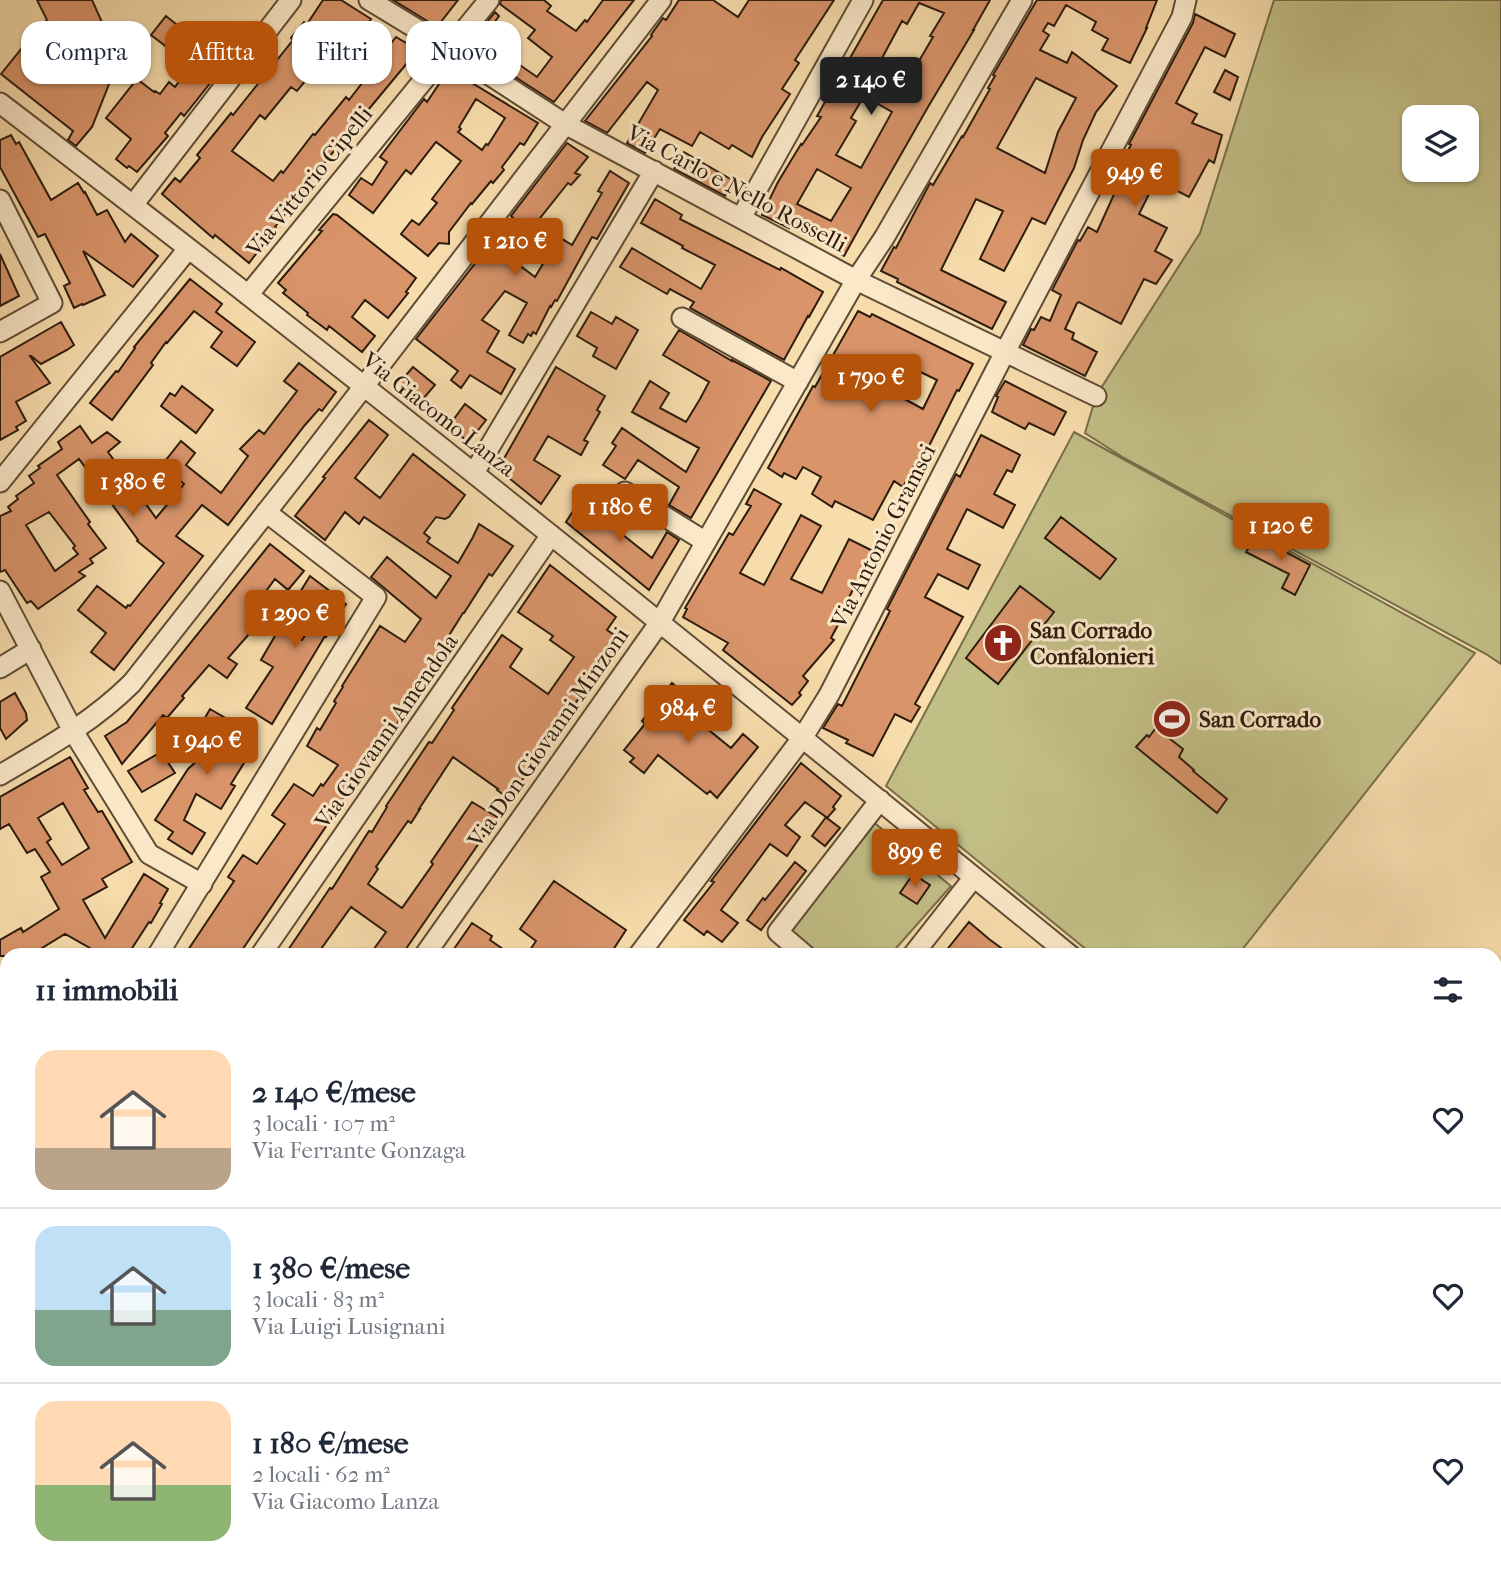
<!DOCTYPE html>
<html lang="it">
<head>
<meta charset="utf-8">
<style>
	:root { --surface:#fff; --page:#f2f2f3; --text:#1f2937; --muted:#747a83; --line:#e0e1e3; --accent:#b45309 }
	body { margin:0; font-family:"IM FELL French Canon",serif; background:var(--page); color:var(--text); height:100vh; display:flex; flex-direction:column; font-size:26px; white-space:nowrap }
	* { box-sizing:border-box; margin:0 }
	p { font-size:23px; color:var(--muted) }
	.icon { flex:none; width:38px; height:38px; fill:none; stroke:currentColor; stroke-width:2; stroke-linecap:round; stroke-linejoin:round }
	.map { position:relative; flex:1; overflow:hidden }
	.drawer { position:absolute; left:0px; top:948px; width:1502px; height:625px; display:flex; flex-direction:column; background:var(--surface); border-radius:21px 21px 0 0; box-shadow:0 2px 5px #0004 }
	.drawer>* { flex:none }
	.hud { position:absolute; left:21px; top:21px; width:700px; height:63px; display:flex; gap:14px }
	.controls { position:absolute; left:1402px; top:105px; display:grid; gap:14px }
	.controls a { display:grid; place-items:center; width:77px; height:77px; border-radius:14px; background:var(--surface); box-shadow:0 2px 5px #0004; font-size:35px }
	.price { position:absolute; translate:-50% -60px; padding:0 16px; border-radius:7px; background:var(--accent); color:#fff; font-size:23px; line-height:46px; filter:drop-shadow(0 2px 4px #0008) }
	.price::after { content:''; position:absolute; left:50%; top:42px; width:21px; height:16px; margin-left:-10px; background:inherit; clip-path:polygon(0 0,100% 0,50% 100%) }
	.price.selected { background:#222; color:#fff }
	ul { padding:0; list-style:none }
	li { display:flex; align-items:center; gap:21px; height:175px; padding:0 35px }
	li+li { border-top:2px solid var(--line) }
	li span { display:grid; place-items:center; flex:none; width:196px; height:140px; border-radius:21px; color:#555 }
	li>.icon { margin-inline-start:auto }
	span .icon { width:84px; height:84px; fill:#fffc; stroke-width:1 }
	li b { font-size:30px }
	h2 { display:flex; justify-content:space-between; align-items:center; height:84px; padding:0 35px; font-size:30px }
	.pill { padding:0 24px; border-radius:21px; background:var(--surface); box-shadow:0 2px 5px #0004; font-size:24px; line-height:63px }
	.pill.selected { background:var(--accent); color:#fff }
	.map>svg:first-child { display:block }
	.green { fill:#c2bf86; stroke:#776e4a; stroke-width:2; fill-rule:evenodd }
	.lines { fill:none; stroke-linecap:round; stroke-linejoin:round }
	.stream { stroke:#707b6e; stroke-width:5 }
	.building { fill:#d9946a; stroke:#2c1c0d; stroke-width:2; fill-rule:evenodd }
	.minor-casing { stroke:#5f4c35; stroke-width:23 }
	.major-casing { stroke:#2c1c0d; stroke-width:28 }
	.minor { stroke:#fae8c9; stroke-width:19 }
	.major { stroke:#f7dcac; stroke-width:24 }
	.labels { text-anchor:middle; stroke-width:6; stroke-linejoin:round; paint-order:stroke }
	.street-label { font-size:23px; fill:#2c1c0d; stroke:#fae8c9 }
	.poi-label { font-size:23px; font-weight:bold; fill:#2c1c0d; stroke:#fae8c9; text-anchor:start }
</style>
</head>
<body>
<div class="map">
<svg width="1501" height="1572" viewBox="0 0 1501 1572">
	<rect width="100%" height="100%" fill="#f7dcac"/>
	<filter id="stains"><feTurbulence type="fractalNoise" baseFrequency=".00286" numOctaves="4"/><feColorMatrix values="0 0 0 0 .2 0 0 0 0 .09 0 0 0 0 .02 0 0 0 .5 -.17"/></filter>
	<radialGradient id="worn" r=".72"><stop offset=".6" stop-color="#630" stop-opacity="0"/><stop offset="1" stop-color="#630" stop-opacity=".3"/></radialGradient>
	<path class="green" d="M1274 0H1501V664L1486 654 1124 458 1085 433 1096 396 1200 233ZM1414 117H1466V170H1414Z
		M1074 432 1475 653 1238 955H1093L886 786Z
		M871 820 951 886 890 955H814L785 932Z"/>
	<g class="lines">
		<path class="stream" d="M1494 1095 1501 1093
			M1494 1280 1501 1285
			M457 1572 470 1566"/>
	</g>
	<path class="building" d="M37 0H92L111 42 96 61 115 69 92 127 76 146 68 140 73 131 1 74 25 44 24 43 47 20Z
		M323 0H341L371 19 367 26 392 42 396 37 418 50 334 151 275 227 276 228 249 263 215 235 213 238 162 194 175 178 180 182 200 158 197 155 231 113 233 115 293 40 291 38 304 22 307 24ZM351 39 372 53 361 68 369 74 349 100 346 97 315 135 313 134 283 173 281 171 273 181 232 151 260 115 265 119 291 87 297 91 321 62 328 68Z
		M393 0H458L437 27Z
		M501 0H544L551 6 547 11 576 31 585 20 587 22 603 0H634L554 102 467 46 495 12 499 16 488 31 520 51 514 61 537 77 552 57 528 38 535 30 500 4Z
		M679 0H713L738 17 749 0H834L795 60 799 63 782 89 790 94 762 137 752 157 732 145 729 149 700 132 692 146 660 129 645 153 627 143 658 90 647 82 607 133 585 121 652 36 651 35 663 18 666 20Z
		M883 0H990L973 30H974L928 107 875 200 844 256 790 225 789 228 762 215 778 182 801 144 802 145 821 117 817 116ZM919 3 944 13 930 36 933 37 909 78 881 60 902 21 907 24ZM864 96 892 112 861 168 836 155 856 121 851 118ZM817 169 851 188 831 221 797 204Z
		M1037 0H1157L1146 28H1147L1130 63 1102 50 1108 39 1092 30 1096 22 1066 5 1054 26 1048 23 1043 31 1049 35 1040 50 1067 63 1072 52 1117 86 1096 112 1083 140 1074 168 1045 224 1032 218 1004 271 980 259 1003 211 976 199 941 270 1006 302 992 329 897 282 898 279 881 271 894 247 896 248 930 183 933 185 962 136 963 137 990 89 988 88 995 76 993 75ZM1036 78 1076 98 1058 132 1045 173 997 148Z
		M1195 14 1235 34 1225 57 1205 47 1176 103 1197 114 1192 123 1222 135 1214 163 1209 160 1189 197 1156 180 1139 214 1167 228 1155 251 1172 260 1156 284 1144 279 1121 324 1079 302 1077 303 1065 329 1074 333 1072 339 1097 352 1085 376 1023 345 1031 329 1034 330 1041 317 1050 321 1061 295 1052 290 1078 240 1080 241 1088 227 1097 232 1130 159 1125 156 1131 145 1129 144 1193 23Z
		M166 16 187 33 172 51 151 35Z
		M194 60 215 77 184 116 181 113 165 133 168 136 137 172 129 166 127 168 116 159 131 139 106 118 137 79 154 92 155 91 160 94 169 82 175 87Z
		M449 69 538 123 524 145 520 143 502 167 504 170 493 183 491 181 472 204 471 203 449 232V244L439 243 428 256 401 234 412 220 419 225 437 203 432 199 461 161 436 142 411 174 406 170 373 213 349 195 361 178 372 185 387 162 380 157 424 99 427 102ZM476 99 505 118 488 145 486 144 482 150 458 132 461 129 459 127Z
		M1225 70 1238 77 1230 100 1214 92Z
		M11 135 16 144 19 142 51 200 78 183 84 193 85 192 97 215 107 210 125 242 131 234 158 256 133 287 83 251 105 295 83 305 82 304 74 308 64 286 70 283 45 234 38 237 0 167V140Z
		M567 143 588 157 575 173 580 175 571 185 568 183 537 222 539 224 510 258 535 277 559 237 572 245 602 193 598 191 610 171 629 183 597 239 592 237 557 301 555 300 551 307 550 306 536 334 533 332 531 336 528 334 523 343 509 335 527 303 505 291 482 320 499 331 487 352 515 369 501 394 470 375 461 388 451 380 458 371 416 339 491 243 495 246 513 218 511 216Z
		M684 152 734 181 725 196 674 169Z
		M655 199 682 215 680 219 780 270 781 268 823 292 809 317 808 316 784 360 690 308 694 302 670 289 667 294 620 267 632 248 701 289 715 265 682 248 683 246 641 223Z
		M333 214 337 215 416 278 406 292 408 293 388 318 365 300 352 317 375 336 362 352 329 326 327 330 307 315 308 313 283 293 286 290 278 283 322 231 319 230Z
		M0 254 19 296 0 306Z
		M190 279 222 304 216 312 255 342 237 366 211 347 222 332 194 311 167 343 166 342 151 363 153 365 112 420 90 403 116 371 118 372 135 348 134 347Z
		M858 311 870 317 872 314 973 364 959 391 957 390 927 450 924 448 903 487 894 481 873 520 835 501 832 507 812 494 821 477 803 467 796 479 784 473 782 477 768 468 813 386 815 387ZM902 363 937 380 923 409 888 390Z
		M591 312 612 324 616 317 638 330 616 369 593 356 597 348 577 336Z
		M61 322 74 345 67 350 41 364 31 356H30L50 383 16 402 26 421 16 427 18 430 0 440V357Z
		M679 330 732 361V360L771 381 691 518 669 505 679 487 638 460 625 479 603 465 616 446 612 443 622 428 686 472 699 448 632 412 650 381 669 393 660 408 686 422 700 399 709 382 663 355Z
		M299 363 336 392 322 411 319 409 305 425 228 525 202 505 176 536 203 556 114 670 91 652 106 633 78 610 97 586 126 608 128 605 130 606 164 563 137 541 138 540 79 459 57 475 90 522 88 524 106 548 90 559 93 563 79 572 85 576 38 609 31 601 27 603 5 570 0 572V516L11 511 8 507 18 499 16 496 34 483 29 476 40 468 38 466 62 449 58 442 80 426 92 443 107 432 120 442 108 452 156 518 184 484 162 465 181 441 195 453 186 465 221 493 248 456 240 449 259 430 264 434 297 391 284 381ZM49 512 75 546 73 548 78 554 55 571 26 525Z
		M413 367 435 385 417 406 395 388Z
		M556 367 605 396 597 410 600 412 584 440 588 442 581 455 548 436 534 460 560 476 541 504 499 470 502 462Z
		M1005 381 1066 412 1054 435 1029 423 1025 429 992 412 998 397 996 396Z
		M182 386 213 410 196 433 161 406 170 393 175 396Z
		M465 404 486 420 469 442 448 427Z
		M369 420 388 435 355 478 380 498 413 454 465 495 449 517 445 519 436 517 424 533 430 538 427 542 458 563 473 537 479 524 513 546 492 576 489 574 464 613H463L433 661 438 664 358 781 355 780 332 815 333 816 238 956H184L234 881 228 877 243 855 257 864 285 824 272 815 294 784 313 796 321 784 323 786 338 765 307 746 317 728 320 730 336 703 334 701 343 687 342 686 380 626 405 642 421 619 371 577 387 557 436 598 451 576 364 517 359 524 345 512 325 540 295 516 325 478 323 477 327 472Z
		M981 435 1020 455 1012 472 1007 470 994 494 1015 505 1003 528 967 509 947 549 980 565 968 589 938 574 925 597 963 617 915 704 920 707 911 722 895 714 873 756 846 743 848 740 823 728 838 704 842 706 890 611 887 609 956 474 960 477Z
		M754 489 781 504 740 573 764 585 801 515 821 526 791 579 822 593 849 539 873 551 844 607 847 608 831 638 834 640 803 676 808 681 799 693 801 695 792 705 723 650 728 643 683 617 687 609 685 608 729 533 733 535 751 506 746 504Z
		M584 494 597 504 593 511 652 558 667 532 679 540 649 590 566 522Z
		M1061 517 1116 559 1100 579 1045 538Z
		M1256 536 1310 565 1295 595 1282 588 1289 574 1246 552Z
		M270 544 304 571 288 590 275 579 252 610 264 617 228 658 237 664 227 678 209 665 182 696 184 698 167 718 163 715 122 764 105 736 127 722Z
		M550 565 616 617 607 630 620 639 509 799 497 790 498 789 453 757 419 809H420L411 823 408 821 376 867 378 869 368 884 402 908 433 864 431 862 472 802 497 817 401 956H369L386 932 351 907 316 956H284L330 888 332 889 369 831 372 832 387 807 386 806 429 742 432 743 454 710 452 708 502 635 522 649 510 667 548 694 574 657 550 640 553 636 518 612Z
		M310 576 335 595 334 597 346 604 326 637 325 636 272 724 246 708 273 667 261 660 279 629H284L302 640 316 618 296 606 300 600 297 597Z
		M1020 586 1054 612 998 684 966 658Z
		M672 683 691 699 683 709 731 748 743 734 758 747 717 798 710 791 707 794 658 755 644 773 630 762 634 758 624 750 645 724 642 721Z
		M15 693 26 713 27 720 6 739 0 728V702Z
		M210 709 241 727 239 730 257 742 231 784 235 786 221 809 196 794 184 820 205 833 192 854 168 839 173 832 155 820 188 769 211 748 194 737Z
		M1156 728 1183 749 1179 757 1194 770 1193 771 1227 799 1217 813 1136 747 1147 735 1149 737Z
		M161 752 175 773 142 792 128 771Z
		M70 757 88 788 84 790 98 812 102 811 132 862 102 879 107 887 83 900 105 938 144 874 168 889 160 903 162 904 151 923 149 922 127 956H93L95 951 65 934 29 956H0V940L21 928 23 932 59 909 41 877 50 872 35 849 27 853 9 824 0 829V797ZM63 803 89 848 62 865 47 842 51 839 38 818Z
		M801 763 841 796 833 807 835 809 827 818 840 828 825 846 812 836 826 817 805 802 785 825 800 837 787 856 770 844 721 910 738 923 722 942 707 931 704 935 684 920 714 882 711 881Z
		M795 862 806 871 761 930 747 920 763 898 765 900Z
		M913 874 930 885 917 904 900 893Z
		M554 881 626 930 609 956H526L536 941 520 929Z
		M969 922 989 939 1012 956H942Z
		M472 923 492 936 490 940 513 956H449Z"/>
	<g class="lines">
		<g class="minor-casing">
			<path id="minor" d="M369 0 448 48 565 124 856 280 1096 396
				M0 103C363 380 717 668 1071 956
				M0 200 52 303 0 332
				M133 205 291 0
				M741 218 863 0
				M248 295 489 0
				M682 318 798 382
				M474 473 654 171
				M0 482 188 249
				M625 492 706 542
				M0 591 73 731 149 854 202 884
				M0 668 31 649
				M0 775C46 748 93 722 132 683L301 468 661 0
				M157 956 376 597 266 512
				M260 956 551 535
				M424 956 660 622 856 280 884 238 1022 0
				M638 956 803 737 829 695 1005 352 1182 17 1186 0
				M806 956 778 932 880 800
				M912 956 974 877
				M0 1369 7 1364
				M0 1415 7 1426
				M99 1566 103 1572
				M139 1566 142 1572 152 1566
				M313 1572 325 1566"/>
		</g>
		<g class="major-casing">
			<path id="major" d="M0 1095 7 1107
				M1494 1563 1501 1566
				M278 1566 281 1572
				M573 1572 585 1566
				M1208 1572 1238 1566"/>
		</g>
		<use href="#minor" class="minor"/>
		<use href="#major" class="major"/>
	</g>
	<defs>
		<g id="church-disc" transform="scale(2.0125)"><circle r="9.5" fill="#8f2418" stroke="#fae8c9"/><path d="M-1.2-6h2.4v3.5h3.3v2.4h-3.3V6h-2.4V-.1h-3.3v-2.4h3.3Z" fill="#fff"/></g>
		<g id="stadium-disc" transform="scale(2.0125)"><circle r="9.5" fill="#8f2418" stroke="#fae8c9"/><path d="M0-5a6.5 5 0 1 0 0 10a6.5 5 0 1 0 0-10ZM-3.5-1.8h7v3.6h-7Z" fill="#fff"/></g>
	</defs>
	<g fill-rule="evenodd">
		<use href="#church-disc" x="1003" y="643"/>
		<use href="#stadium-disc" x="1172" y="719"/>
	</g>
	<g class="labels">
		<g class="street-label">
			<text transform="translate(309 181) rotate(-51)" y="8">Via Vittorio Cipelli</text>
			<text transform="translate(737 188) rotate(28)" y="8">Via Carlo e Nello Rosselli</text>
			<text transform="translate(439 414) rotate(38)" y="8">Via Giacomo Lanza</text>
			<text transform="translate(883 536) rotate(-63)" y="8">Via Antonio Gramsci</text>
			<text transform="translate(386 731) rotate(-55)" y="8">Via Giovanni Amendola</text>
			<text transform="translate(548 737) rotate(-55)" y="8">Via Don Giovanni Minzoni</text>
		</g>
		<g class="poi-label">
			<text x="1030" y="638">San Corrado<tspan x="1030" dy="26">Confalonieri</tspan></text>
			<text x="1199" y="727">San Corrado</text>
		</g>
	</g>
	<rect width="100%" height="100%" filter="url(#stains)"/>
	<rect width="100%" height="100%" fill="url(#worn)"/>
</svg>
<div class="controls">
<a><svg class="icon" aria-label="layers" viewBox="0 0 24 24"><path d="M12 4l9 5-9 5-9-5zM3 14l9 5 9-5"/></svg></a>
</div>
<b class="price selected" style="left:871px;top:117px">2 140 €</b>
<b class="price" style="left:1135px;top:209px">949 €</b>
<b class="price" style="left:515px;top:278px">1 210 €</b>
<b class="price" style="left:871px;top:414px">1 790 €</b>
<b class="price" style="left:133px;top:519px">1 380 €</b>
<b class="price" style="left:620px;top:544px">1 180 €</b>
<b class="price" style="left:1281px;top:563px">1 120 €</b>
<b class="price" style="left:295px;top:650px">1 290 €</b>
<b class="price" style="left:688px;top:745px">984 €</b>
<b class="price" style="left:207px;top:777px">1 940 €</b>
<b class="price" style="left:915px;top:889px">899 €</b>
<div class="hud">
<a class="pill">Compra</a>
<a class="pill selected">Affitta</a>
<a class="pill">Filtri</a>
<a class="pill">Nuovo</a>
</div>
<section class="drawer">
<h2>11 immobili<svg class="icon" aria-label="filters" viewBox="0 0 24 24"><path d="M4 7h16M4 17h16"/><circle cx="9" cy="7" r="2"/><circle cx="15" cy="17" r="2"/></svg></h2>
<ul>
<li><span style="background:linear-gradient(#ffd9b3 70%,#b9a48a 0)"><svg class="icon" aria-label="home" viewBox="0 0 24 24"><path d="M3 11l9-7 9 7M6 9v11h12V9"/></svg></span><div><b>2 140 €/mese</b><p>3 locali · 107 m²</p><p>Via Ferrante Gonzaga</p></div><svg class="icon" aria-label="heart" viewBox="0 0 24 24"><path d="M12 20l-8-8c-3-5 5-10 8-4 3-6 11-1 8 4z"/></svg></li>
<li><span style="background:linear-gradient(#bfe0f5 60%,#7fa58c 0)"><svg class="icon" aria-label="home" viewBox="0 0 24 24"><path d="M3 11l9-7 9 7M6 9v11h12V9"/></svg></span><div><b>1 380 €/mese</b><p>3 locali · 83 m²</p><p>Via Luigi Lusignani</p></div><svg class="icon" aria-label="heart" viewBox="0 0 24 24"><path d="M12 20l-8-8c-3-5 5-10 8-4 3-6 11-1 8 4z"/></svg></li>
<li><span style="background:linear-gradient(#ffd9b3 60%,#8fb573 0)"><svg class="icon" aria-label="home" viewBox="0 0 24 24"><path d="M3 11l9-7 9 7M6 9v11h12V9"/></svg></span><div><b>1 180 €/mese</b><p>2 locali · 62 m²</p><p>Via Giacomo Lanza</p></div><svg class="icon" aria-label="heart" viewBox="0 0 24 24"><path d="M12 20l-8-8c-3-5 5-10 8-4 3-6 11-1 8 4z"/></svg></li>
</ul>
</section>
</div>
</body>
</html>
